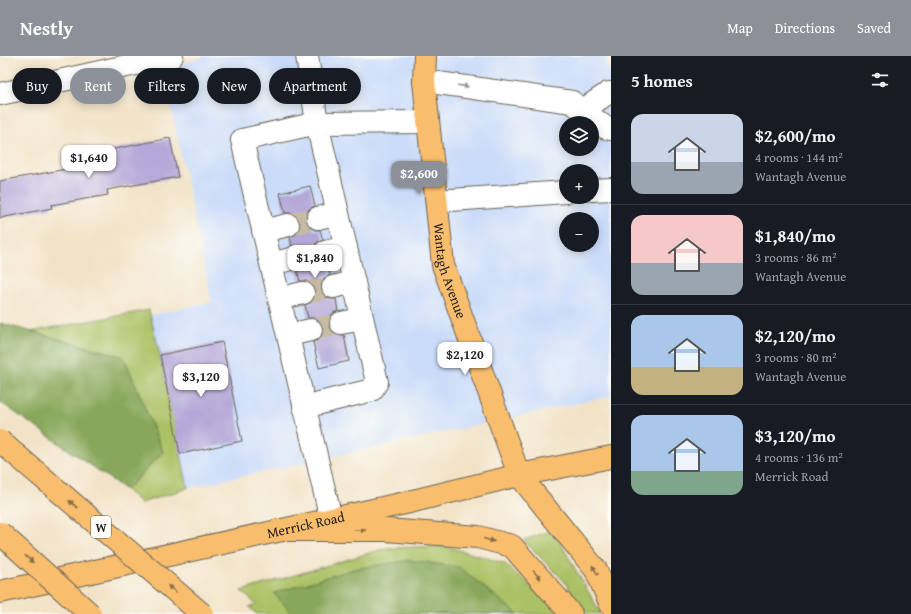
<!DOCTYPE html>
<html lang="en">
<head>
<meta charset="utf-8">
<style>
	:root { --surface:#171b24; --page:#20242c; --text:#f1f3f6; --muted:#9ea1a6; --line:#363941; --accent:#8c9099 }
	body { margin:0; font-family:"Gentium Book Plus",serif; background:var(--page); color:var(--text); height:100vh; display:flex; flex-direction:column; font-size:15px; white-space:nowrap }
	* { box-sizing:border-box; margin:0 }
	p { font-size:13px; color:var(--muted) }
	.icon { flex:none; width:22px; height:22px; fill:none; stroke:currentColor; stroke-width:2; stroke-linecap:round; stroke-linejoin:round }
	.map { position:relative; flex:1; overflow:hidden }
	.drawer { display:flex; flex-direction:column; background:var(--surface); width:300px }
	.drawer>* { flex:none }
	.banner { position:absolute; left:12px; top:12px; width:380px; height:36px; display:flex; gap:8px }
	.buttons { position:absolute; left:559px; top:60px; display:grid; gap:8px }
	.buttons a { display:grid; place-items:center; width:40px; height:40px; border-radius:50%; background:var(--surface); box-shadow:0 2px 10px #0003; font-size:20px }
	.price { position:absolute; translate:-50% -34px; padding:0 9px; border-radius:8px; background:#fff; color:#222; font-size:13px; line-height:26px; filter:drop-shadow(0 1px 2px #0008) }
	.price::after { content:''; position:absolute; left:50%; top:24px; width:12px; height:9px; margin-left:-6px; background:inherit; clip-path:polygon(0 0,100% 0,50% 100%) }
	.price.current { background:var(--accent); color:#fff }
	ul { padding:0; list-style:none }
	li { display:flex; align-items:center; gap:12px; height:100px; padding:0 20px }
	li+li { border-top:1px solid var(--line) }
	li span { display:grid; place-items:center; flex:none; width:112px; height:80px; border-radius:12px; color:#555 }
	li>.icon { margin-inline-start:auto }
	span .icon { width:48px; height:48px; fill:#fffc; stroke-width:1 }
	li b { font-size:17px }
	h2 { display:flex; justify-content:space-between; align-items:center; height:48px; padding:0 20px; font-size:17px }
	.pill { padding:0 14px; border-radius:18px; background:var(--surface); box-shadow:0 2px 10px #0003; font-size:14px; line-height:36px }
	.pill.current { background:var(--accent); color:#fff }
	header { display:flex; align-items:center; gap:24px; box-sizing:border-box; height:56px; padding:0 20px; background:var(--accent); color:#fff }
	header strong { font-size:19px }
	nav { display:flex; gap:22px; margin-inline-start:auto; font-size:14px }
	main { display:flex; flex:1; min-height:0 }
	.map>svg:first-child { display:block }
	.built { fill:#cadcf9; fill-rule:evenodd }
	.green { fill:#abc165; stroke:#646e40 }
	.forest { fill:#88a75a; stroke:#52623b }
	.building { fill:#b4a8d8 }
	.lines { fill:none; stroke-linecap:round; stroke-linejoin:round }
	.minor-tunnel { stroke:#c7bba5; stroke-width:22; stroke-dasharray:22 11; stroke-linecap:butt }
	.minor-casing { stroke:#676258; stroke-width:24 }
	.major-casing { stroke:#676258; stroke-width:24 }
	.highway-casing { stroke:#676258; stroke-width:24 }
	.minor { stroke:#fff; stroke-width:22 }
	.major { stroke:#f9be6d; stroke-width:22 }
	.highway { stroke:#f9be6d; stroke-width:22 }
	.highway-bridge-casing { stroke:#676258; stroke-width:24; stroke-linecap:butt }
	.highway-bridge { stroke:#f9be6d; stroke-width:22 }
	.oneway { fill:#999 }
	.oneway2 { fill:#8a6d44 }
	.labels { text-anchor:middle; stroke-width:4; stroke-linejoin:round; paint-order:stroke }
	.shield { fill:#fdfcf7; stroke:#605f5e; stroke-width:1 }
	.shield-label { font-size:13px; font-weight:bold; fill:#1c1c1c }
	.street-label { font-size:14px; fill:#1c1c1c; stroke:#fdfcf7 }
</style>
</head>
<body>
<header>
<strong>Nestly</strong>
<nav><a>Map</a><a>Directions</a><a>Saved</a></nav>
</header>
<main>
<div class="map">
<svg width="611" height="558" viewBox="0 0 611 558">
	<rect width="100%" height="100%" fill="#fdfcf7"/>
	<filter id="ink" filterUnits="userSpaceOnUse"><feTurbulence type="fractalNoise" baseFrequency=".025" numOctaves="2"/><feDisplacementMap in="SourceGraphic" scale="8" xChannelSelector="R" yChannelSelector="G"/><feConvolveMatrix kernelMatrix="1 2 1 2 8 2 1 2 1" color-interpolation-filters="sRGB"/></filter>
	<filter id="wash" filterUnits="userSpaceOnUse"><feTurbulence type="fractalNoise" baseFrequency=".012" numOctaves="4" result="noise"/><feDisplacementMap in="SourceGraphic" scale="16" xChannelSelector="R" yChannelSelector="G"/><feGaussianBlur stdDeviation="0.9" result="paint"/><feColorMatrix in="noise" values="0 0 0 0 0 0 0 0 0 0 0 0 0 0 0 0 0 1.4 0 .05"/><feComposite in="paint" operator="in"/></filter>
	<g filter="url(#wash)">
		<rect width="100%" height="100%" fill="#f2e3c7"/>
		<path class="built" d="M202 0H608L606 12 611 13V340L188 432 145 260 212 246 163 12 202 2ZM566 67H592V93H566ZM566 115H592V141H566ZM566 163H592V189H566Z"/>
		<path class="green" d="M149 254 160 299 188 432 141 447 126 434 163 396 124 301 29 276Z
			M553 474 601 558H588L564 525 523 484Z
			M445 490 504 507 564 558H256L249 551 257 549 241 535 386 492Z"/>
		<path class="forest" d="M0 267 124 301 163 396 126 434 0 346Z
			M410 504 459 511 518 558H292L274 537 354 513Z"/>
		<g id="blocks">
			<path class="building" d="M170 82 178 121 107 134 108 139 51 149 52 152 0 162V125L111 105 109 94Z
				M310 130 315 150 309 153 306 159V165L309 171 315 174H320L323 184 316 187 313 192V199L316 205 322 208H328L330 219 324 222 321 227V234L324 240 330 243H336L338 255 333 257 329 263V270L331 275 337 279H344L349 305 319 312 313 286 320 283 323 277V272L320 265 314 262H308L305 249 312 246 315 240V234L312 228 306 225H300L297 214 304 211 307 205V199L304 193 298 190H292L290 181 297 178 300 173V166L297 160 291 157H285L280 137Z
				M222 286 242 385 180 398 160 299Z"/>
		</g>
	</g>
	<g filter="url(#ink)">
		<use href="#blocks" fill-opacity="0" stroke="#676258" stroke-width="1"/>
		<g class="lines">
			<path class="minor-tunnel" d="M288 169 318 162
				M295 202 325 196
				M303 237 333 231
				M311 274 341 267"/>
			<g class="minor-casing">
				<path id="minor" d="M424 25 572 46 606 72 611 73
					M0 38 172 0
					M583 54 608 37H611
					M592 134 611 133
					M437 145 566 136
					M318 162 338 157
					M263 175 288 169
					M325 196 346 191
					M271 208 295 202
					M333 231 354 226
					M279 243 303 237
					M341 267 362 263
					M288 279 311 274
					M304 351 372 334 377 326 317 67 307 0
					M331 463 242 84 317 67 428 66"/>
			</g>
			<g class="major-casing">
				<g id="major">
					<path id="s1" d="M425 0 424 25 443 209 519 419"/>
					<path id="s2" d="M0 536 405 447 519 419 611 401"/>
				</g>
			</g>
			<g class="highway-casing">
				<path id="highway" d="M519 419 596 514 611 549
					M279 474H386L478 481 512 490 571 558"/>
			</g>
			<use href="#minor" class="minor"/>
			<use href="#major" class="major"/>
			<use href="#highway" class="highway"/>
			<g class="highway-bridge-casing">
				<path id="highway-bridge" d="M0 385 202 558
					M0 477 90 558"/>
			</g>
			<use href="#highway-bridge" class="highway-bridge"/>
		</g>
		<defs><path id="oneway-solid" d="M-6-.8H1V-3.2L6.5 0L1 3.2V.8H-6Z"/></defs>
		<use class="oneway" href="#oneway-solid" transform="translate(463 30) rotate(8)"/>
		<g class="oneway2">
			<use href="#oneway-solid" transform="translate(73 448) rotate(-139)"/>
			<use href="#oneway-solid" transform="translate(360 474)"/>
			<use href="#oneway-solid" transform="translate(489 484) rotate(15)"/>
			<use href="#oneway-solid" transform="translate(29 503) rotate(42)"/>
			<use href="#oneway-solid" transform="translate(595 514) rotate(-122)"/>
			<use href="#oneway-solid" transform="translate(537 519) rotate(49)"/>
			<use href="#oneway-solid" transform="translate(172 533) rotate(-139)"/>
		</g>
	</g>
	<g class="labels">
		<rect class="shield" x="91" y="460" width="20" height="22" rx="3"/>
		<g class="shield-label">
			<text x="101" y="476">W</text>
		</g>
		<g class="street-label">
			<text dy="5" stroke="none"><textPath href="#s1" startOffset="217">Wantagh Avenue</textPath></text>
			<text dy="5" stroke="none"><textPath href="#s2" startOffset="313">Merrick Road</textPath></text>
		</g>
	</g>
</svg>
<div class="buttons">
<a><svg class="icon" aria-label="layers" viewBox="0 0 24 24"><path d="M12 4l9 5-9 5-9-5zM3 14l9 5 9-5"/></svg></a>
<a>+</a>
<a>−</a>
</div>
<b class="price" style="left:89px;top:123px">$1,640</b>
<b class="price current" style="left:419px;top:139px">$2,600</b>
<b class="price" style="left:315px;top:223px">$1,840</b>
<b class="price" style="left:465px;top:320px">$2,120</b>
<b class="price" style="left:201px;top:342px">$3,120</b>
<div class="banner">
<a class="pill">Buy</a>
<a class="pill current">Rent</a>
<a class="pill">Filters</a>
<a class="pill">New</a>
<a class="pill">Apartment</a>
</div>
</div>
<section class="drawer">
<h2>5 homes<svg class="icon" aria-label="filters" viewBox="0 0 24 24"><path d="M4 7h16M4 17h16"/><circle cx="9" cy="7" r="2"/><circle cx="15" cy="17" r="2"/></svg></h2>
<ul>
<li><span style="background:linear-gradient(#c9d6e8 60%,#9aa5b1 0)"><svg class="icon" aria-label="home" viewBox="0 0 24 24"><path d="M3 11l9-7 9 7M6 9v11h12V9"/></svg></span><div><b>$2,600/mo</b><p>4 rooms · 144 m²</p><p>Wantagh Avenue</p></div></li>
<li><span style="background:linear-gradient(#f6c9c9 60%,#9aa5b1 0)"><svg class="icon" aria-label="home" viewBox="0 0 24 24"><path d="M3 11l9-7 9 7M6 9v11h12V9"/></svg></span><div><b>$1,840/mo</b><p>3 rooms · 86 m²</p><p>Wantagh Avenue</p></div></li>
<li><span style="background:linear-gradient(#a9c7e8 65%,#c2b280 0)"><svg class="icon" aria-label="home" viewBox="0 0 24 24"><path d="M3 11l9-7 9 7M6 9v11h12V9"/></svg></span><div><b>$2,120/mo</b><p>3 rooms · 80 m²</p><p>Wantagh Avenue</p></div></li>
<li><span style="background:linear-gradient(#a9c7e8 70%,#7fa58c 0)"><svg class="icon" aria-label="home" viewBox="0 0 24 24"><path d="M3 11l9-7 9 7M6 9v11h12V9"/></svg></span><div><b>$3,120/mo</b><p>4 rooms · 136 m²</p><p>Merrick Road</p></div></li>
</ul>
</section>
</main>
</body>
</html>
